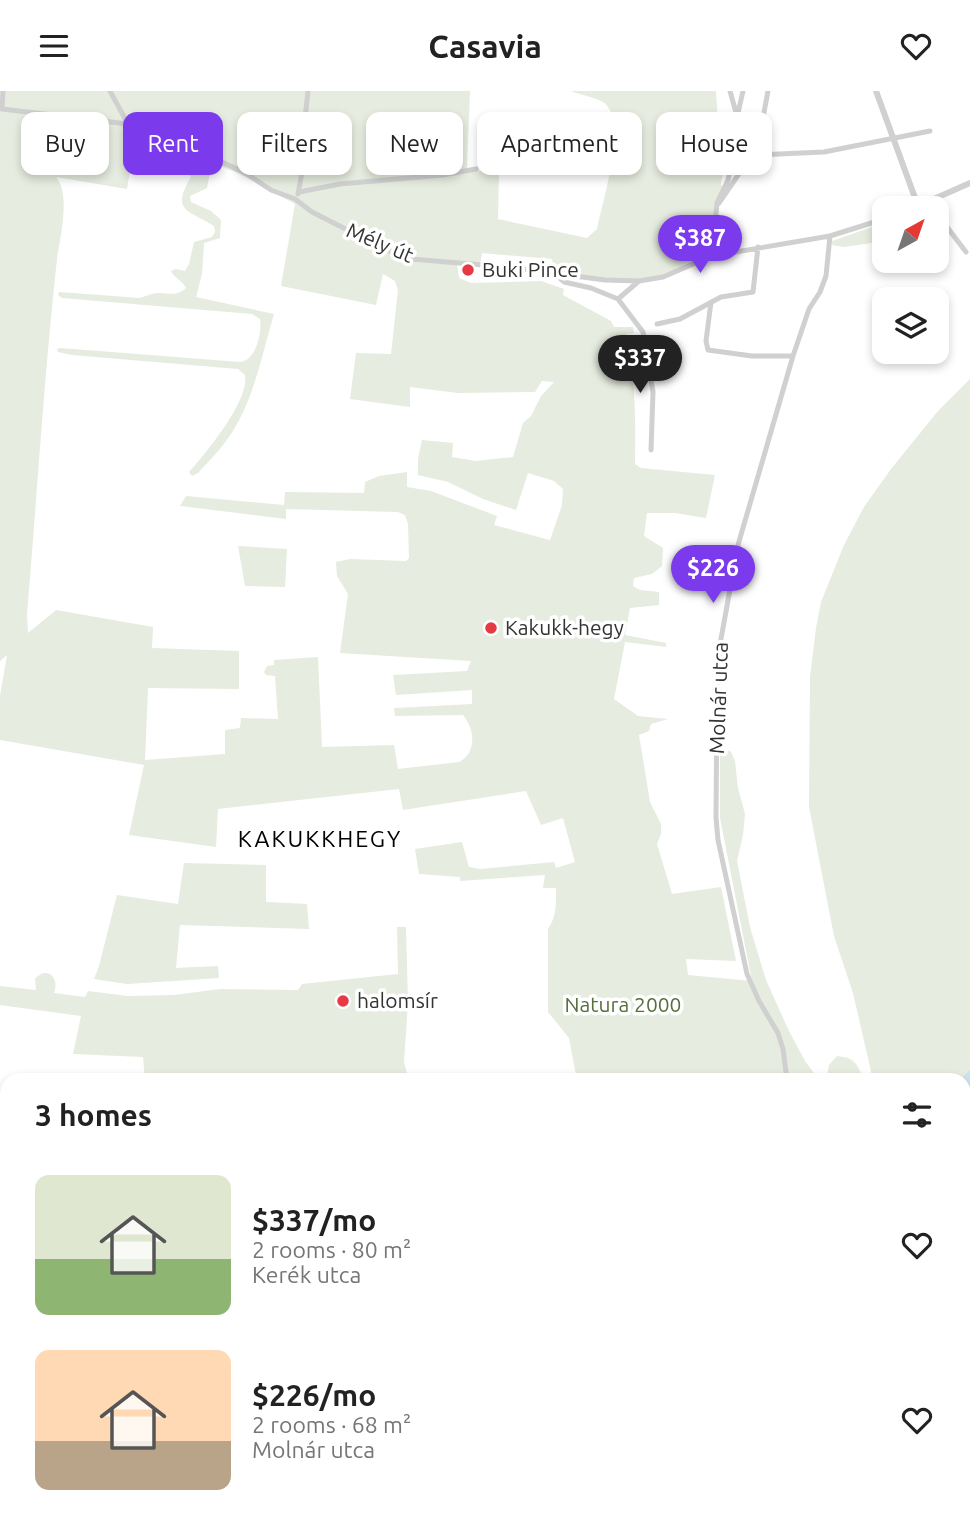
<!DOCTYPE html>
<html lang="en">
<head>
<meta charset="utf-8">
<style>
	:root { --surface:#fff; --page:#f6f6f6; --text:#222; --muted:#767676; --accent:#7c3aed }
	body { margin:0; font-family:Ubuntu,sans-serif; background:var(--page); color:var(--text); height:100vh; display:flex; flex-direction:column; font-size:26px; white-space:nowrap }
	* { box-sizing:border-box; margin:0 }
	p { font-size:23px; color:var(--muted) }
	.icon { flex:none; width:38px; height:38px; fill:none; stroke:currentColor; stroke-width:2; stroke-linecap:round; stroke-linejoin:round }
	.map { position:relative; flex:1; overflow:hidden }
	.side { position:absolute; left:0px; top:982px; width:971px; height:450px; display:flex; flex-direction:column; background:var(--surface); border-radius:21px 21px 0 0; box-shadow:0 4px 10px #0003 }
	.side>* { flex:none }
	.banner { position:absolute; left:21px; top:21px; width:929px; height:63px; display:flex; gap:14px }
	.needle { width:46px; rotate:40deg }
	.tools { position:absolute; left:872px; top:105px; display:grid; gap:14px }
	.tools a { display:grid; place-items:center; width:77px; height:77px; border-radius:14px; background:var(--surface); box-shadow:0 4px 10px #0003; font-size:35px }
	.price { position:absolute; translate:-50% -60px; padding:0 16px; border-radius:24px; background:var(--accent); color:#fff; font-size:23px; line-height:46px; filter:drop-shadow(0 2px 4px #0008) }
	.price::after { content:''; position:absolute; left:50%; top:42px; width:21px; height:16px; margin-left:-10px; background:inherit; clip-path:polygon(0 0,100% 0,50% 100%) }
	.price.active { background:#222; color:#fff }
	ul { padding:0; list-style:none }
	li { display:flex; align-items:center; gap:21px; height:175px; padding:0 35px }
	li span { display:grid; place-items:center; flex:none; width:196px; height:140px; border-radius:14px; color:#555 }
	li>.icon { margin-inline-start:auto }
	span .icon { width:84px; height:84px; fill:#fffc; stroke-width:1 }
	li b { font-size:30px }
	h2 { display:flex; justify-content:space-between; align-items:center; height:84px; padding:0 35px; font-size:30px }
	.tag { padding:0 24px; border-radius:14px; background:var(--surface); box-shadow:0 4px 10px #0003; font-size:24px; line-height:63px }
	.tag.active { background:var(--accent); color:#fff }
	header { display:flex; justify-content:space-between; align-items:center; height:91px; padding:0 35px; background:var(--surface); font-size:32px; font-weight:700 }
	.map>svg:first-child { display:block }
	.green { fill:#e6ecdf; fill-rule:evenodd }
	.water { fill:#cfe2ee }
	.lines { fill:none; stroke-linecap:round; stroke-linejoin:round }
	.minor { stroke:#d0d0d0; stroke-width:5 }
	.tertiary { stroke:#d0d0d0; stroke-width:6 }
	.poi-dot { fill:#e63946; stroke:#fff; stroke-width:2.5 }
	.labels { text-anchor:middle; stroke-width:7; stroke-linejoin:round; paint-order:stroke }
	.street-label { font-size:21px; fill:#333; stroke:#fff }
	.poi-label { font-size:21px; fill:#333; stroke:#fff; text-anchor:start }
	.park-label { font-size:21px; fill:#56703f; stroke:#fff }
	.neighbourhood-label { font-size:23px; letter-spacing:2px; fill:#000; stroke:#fff }
</style>
</head>
<body>
<header><svg class="icon" aria-label="menu" viewBox="0 0 24 24"><path d="M4 6h16M4 12h16M4 18h16"/></svg>Casavia<svg class="icon" aria-label="heart" viewBox="0 0 24 24"><path d="M12 20l-8-8c-3-5 5-10 8-4 3-6 11-1 8 4z"/></svg></header>
<div class="map">
<svg width="970" height="1430" viewBox="0 0 970 1430">
	<rect width="100%" height="100%" fill="#fff"/>
	<path class="green" d="M0 0H470L467 78 499 82 498 128 587 147 597 138C602 112 629 28 603 11 594 6 581 4 571 0H716L718 31 727 33C727 44 729 54 728 64 727 75 722 80 721 94L725 96 719 106 712 165 663 186 639 190 555 183 552 168 482 162 480 174 457 173 459 187 471 192 541 190 564 198 563 204 611 230 614 236H633L634 242 627 243 622 248C638 275 635 341 635 373L641 377 715 384 706 427 675 422H647L644 445 663 457 662 475 652 483 634 487 633 495 640 499 659 501V514L630 517 625 544 666 552V556L625 551 614 608 638 625 668 628 651 633 649 640 639 644 650 711 661 733V743L657 753 672 803 721 796 736 870 686 868 688 884 752 890 720 727V658L724 657 731 661 735 670 738 697 745 723 743 744 737 770 750 836 766 889 789 940 805 970 819 989H577L569 947 548 921V838C557 826 556 810 556 797H543L545 784 460 790V786L419 783 415 758 462 751 469 776 480 778 554 771 556 777 575 771 563 727 541 734 526 700 403 719 399 698 218 718 216 756 129 744 144 674 0 649V605L7 564 0 570ZM135 50 187 78 191 86C170 121 189 119 214 135L215 141 212 146 194 151 189 173 185 180 176 178 171 180C175 188 182 189 186 197 175 208 164 199 152 203 148 204 144 206 140 207L59 201 58 204 62 207 252 223 260 228C262 242 256 270 240 271L60 257 57 258 58 261 72 264 238 278 245 284C250 309 206 362 189 381L192 385 198 382C210 369 223 356 233 340 255 304 262 263 274 223L196 206 202 183 204 152 220 147 221 129 211 120 191 111 190 105 207 97 212 72 240 83 295 113 281 195 376 214 383 183 395 190 398 199 391 263 356 262 350 308 410 316V296L458 302 535 301 542 290 554 291 541 305 531 325 523 332 513 366 476 370 452 366 453 352 422 349 418 368V384L448 391 483 408 516 419 528 382 554 390 563 398 562 414 550 449 494 434 497 425 431 400 407 396V381L379 385 365 391 364 402 285 401 284 414 186 405 180 415 286 428V418L398 421 405 424 408 433 409 467 406 470 350 468 336 471 337 485 348 503 340 562 471 570 467 580 393 584 396 604 472 599V613L394 617 395 625 463 624C475 638 477 662 459 671L398 678 394 654 322 656 318 566 274 569V574L267 575 264 581 266 584 275 585 278 628 241 627 240 637 225 639V663L145 669 148 597 239 598V560L152 557 153 536 56 519 28 542 27 523C37 405 44 286 57 168 60 146 71 103 56 86L127 98Z
		M875 135 878 151 844 156 832 154V150Z
		M970 288V978L960 989H873L853 902 834 845 809 716 810 586 816 537 821 511 844 454 864 416 891 378 938 320Z
		M238 455 287 458 285 496 245 495Z
		M184 772 266 774V811L307 813 309 838 180 834 176 877 218 875 219 887 127 893 94 888 99 875 117 804 178 813Z
		M397 836H406L408 912 404 971 409 989H145L143 966 73 963 81 925 0 914V895L36 899 35 888C47 874 60 887 54 902L85 906 88 900 128 905 174 904 220 898 298 899 302 893 398 883Z
		M837 965C856 967 857 973 864 989H826L829 974Z
		M328 1424 666 1425 664 1430H320Z"/>
	<path class="water" d="M970 978V1430H664L666 1424H964V989H960Z"/>
	<g class="lines">
		<path class="minor" d="M3 0 2 18 128 33 212 66 247 83 271 99 295 108 312 121 395 163 411 168 507 176 605 189 639 190 663 186 712 165 830 145 884 128
			M110 0 128 33
			M738 22 743 0
			M756 64 824 61 930 40
			M299 101 340 93 443 84 476 78
			M298 103 302 81 304 37 308 0
			M931 110 934 117
			M719 112 747 71 756 64 768 0
			M936 124 944 148
			M941 138 947 136 966 161
			M712 165 717 112 728 89 738 45 737 25 730 0
			M555 183 564 191 591 197 618 208 643 241 653 301 651 359
			M618 208 639 190
			M711 211 706 250 708 259 752 265H793
			M657 233 680 228 721 206 753 201 758 156
			M787 989 783 958 778 942 759 910 747 883 718 749 716 727 717 594 721 548 738 454 793 265 809 218 820 201 826 185 830 145"/>
		<path class="tertiary" d="M876 0 918 115 970 92"/>
	</g>
	<g class="poi-dot">
		<circle cx="468" cy="179" r="7"/>
		<circle cx="491" cy="537" r="7"/>
		<circle cx="343" cy="910" r="7"/>
	</g>
	<g class="labels">
		<g class="street-label">
			<text transform="translate(380 152) rotate(23)" y="7">Mély út</text>
			<text transform="translate(719 607) rotate(-88)" y="7">Molnár utca</text>
		</g>
		<g class="poi-label">
			<text x="482" y="186">Buki Pince</text>
			<text x="505" y="544">Kakukk-hegy</text>
			<text x="357" y="917">halomsír</text>
		</g>
		<g class="park-label">
			<text x="623" y="921">Natura 2000</text>
		</g>
		<g class="neighbourhood-label">
			<text x="320" y="756">KAKUKKHEGY</text>
		</g>
	</g>
</svg>
<div class="tools">
<a><svg class="needle" viewBox="-14 -14 28 28"><path d="M0-13l5 13h-10z" fill="#e53935"/><path d="M0 13l5-13h-10z" fill="#767676"/></svg></a>
<a><svg class="icon" aria-label="layers" viewBox="0 0 24 24"><path d="M12 4l9 5-9 5-9-5zM3 14l9 5 9-5"/></svg></a>
</div>
<b class="price" style="left:700px;top:184px">$387</b>
<b class="price active" style="left:640px;top:304px">$337</b>
<b class="price" style="left:713px;top:514px">$226</b>
<div class="banner">
<a class="tag">Buy</a>
<a class="tag active">Rent</a>
<a class="tag">Filters</a>
<a class="tag">New</a>
<a class="tag">Apartment</a>
<a class="tag">House</a>
</div>
<section class="side">
<h2>3 homes<svg class="icon" aria-label="filters" viewBox="0 0 24 24"><path d="M4 7h16M4 17h16"/><circle cx="9" cy="7" r="2"/><circle cx="15" cy="17" r="2"/></svg></h2>
<ul>
<li><span style="background:linear-gradient(#dfe7d0 60%,#8fb573 0)"><svg class="icon" aria-label="home" viewBox="0 0 24 24"><path d="M3 11l9-7 9 7M6 9v11h12V9"/></svg></span><div><b>$337/mo</b><p>2 rooms · 80 m²</p><p>Kerék utca</p></div><svg class="icon" aria-label="heart" viewBox="0 0 24 24"><path d="M12 20l-8-8c-3-5 5-10 8-4 3-6 11-1 8 4z"/></svg></li>
<li><span style="background:linear-gradient(#ffd9b3 65%,#b9a48a 0)"><svg class="icon" aria-label="home" viewBox="0 0 24 24"><path d="M3 11l9-7 9 7M6 9v11h12V9"/></svg></span><div><b>$226/mo</b><p>2 rooms · 68 m²</p><p>Molnár utca</p></div><svg class="icon" aria-label="heart" viewBox="0 0 24 24"><path d="M12 20l-8-8c-3-5 5-10 8-4 3-6 11-1 8 4z"/></svg></li>
</ul>
</section>
</div>
</body>
</html>
